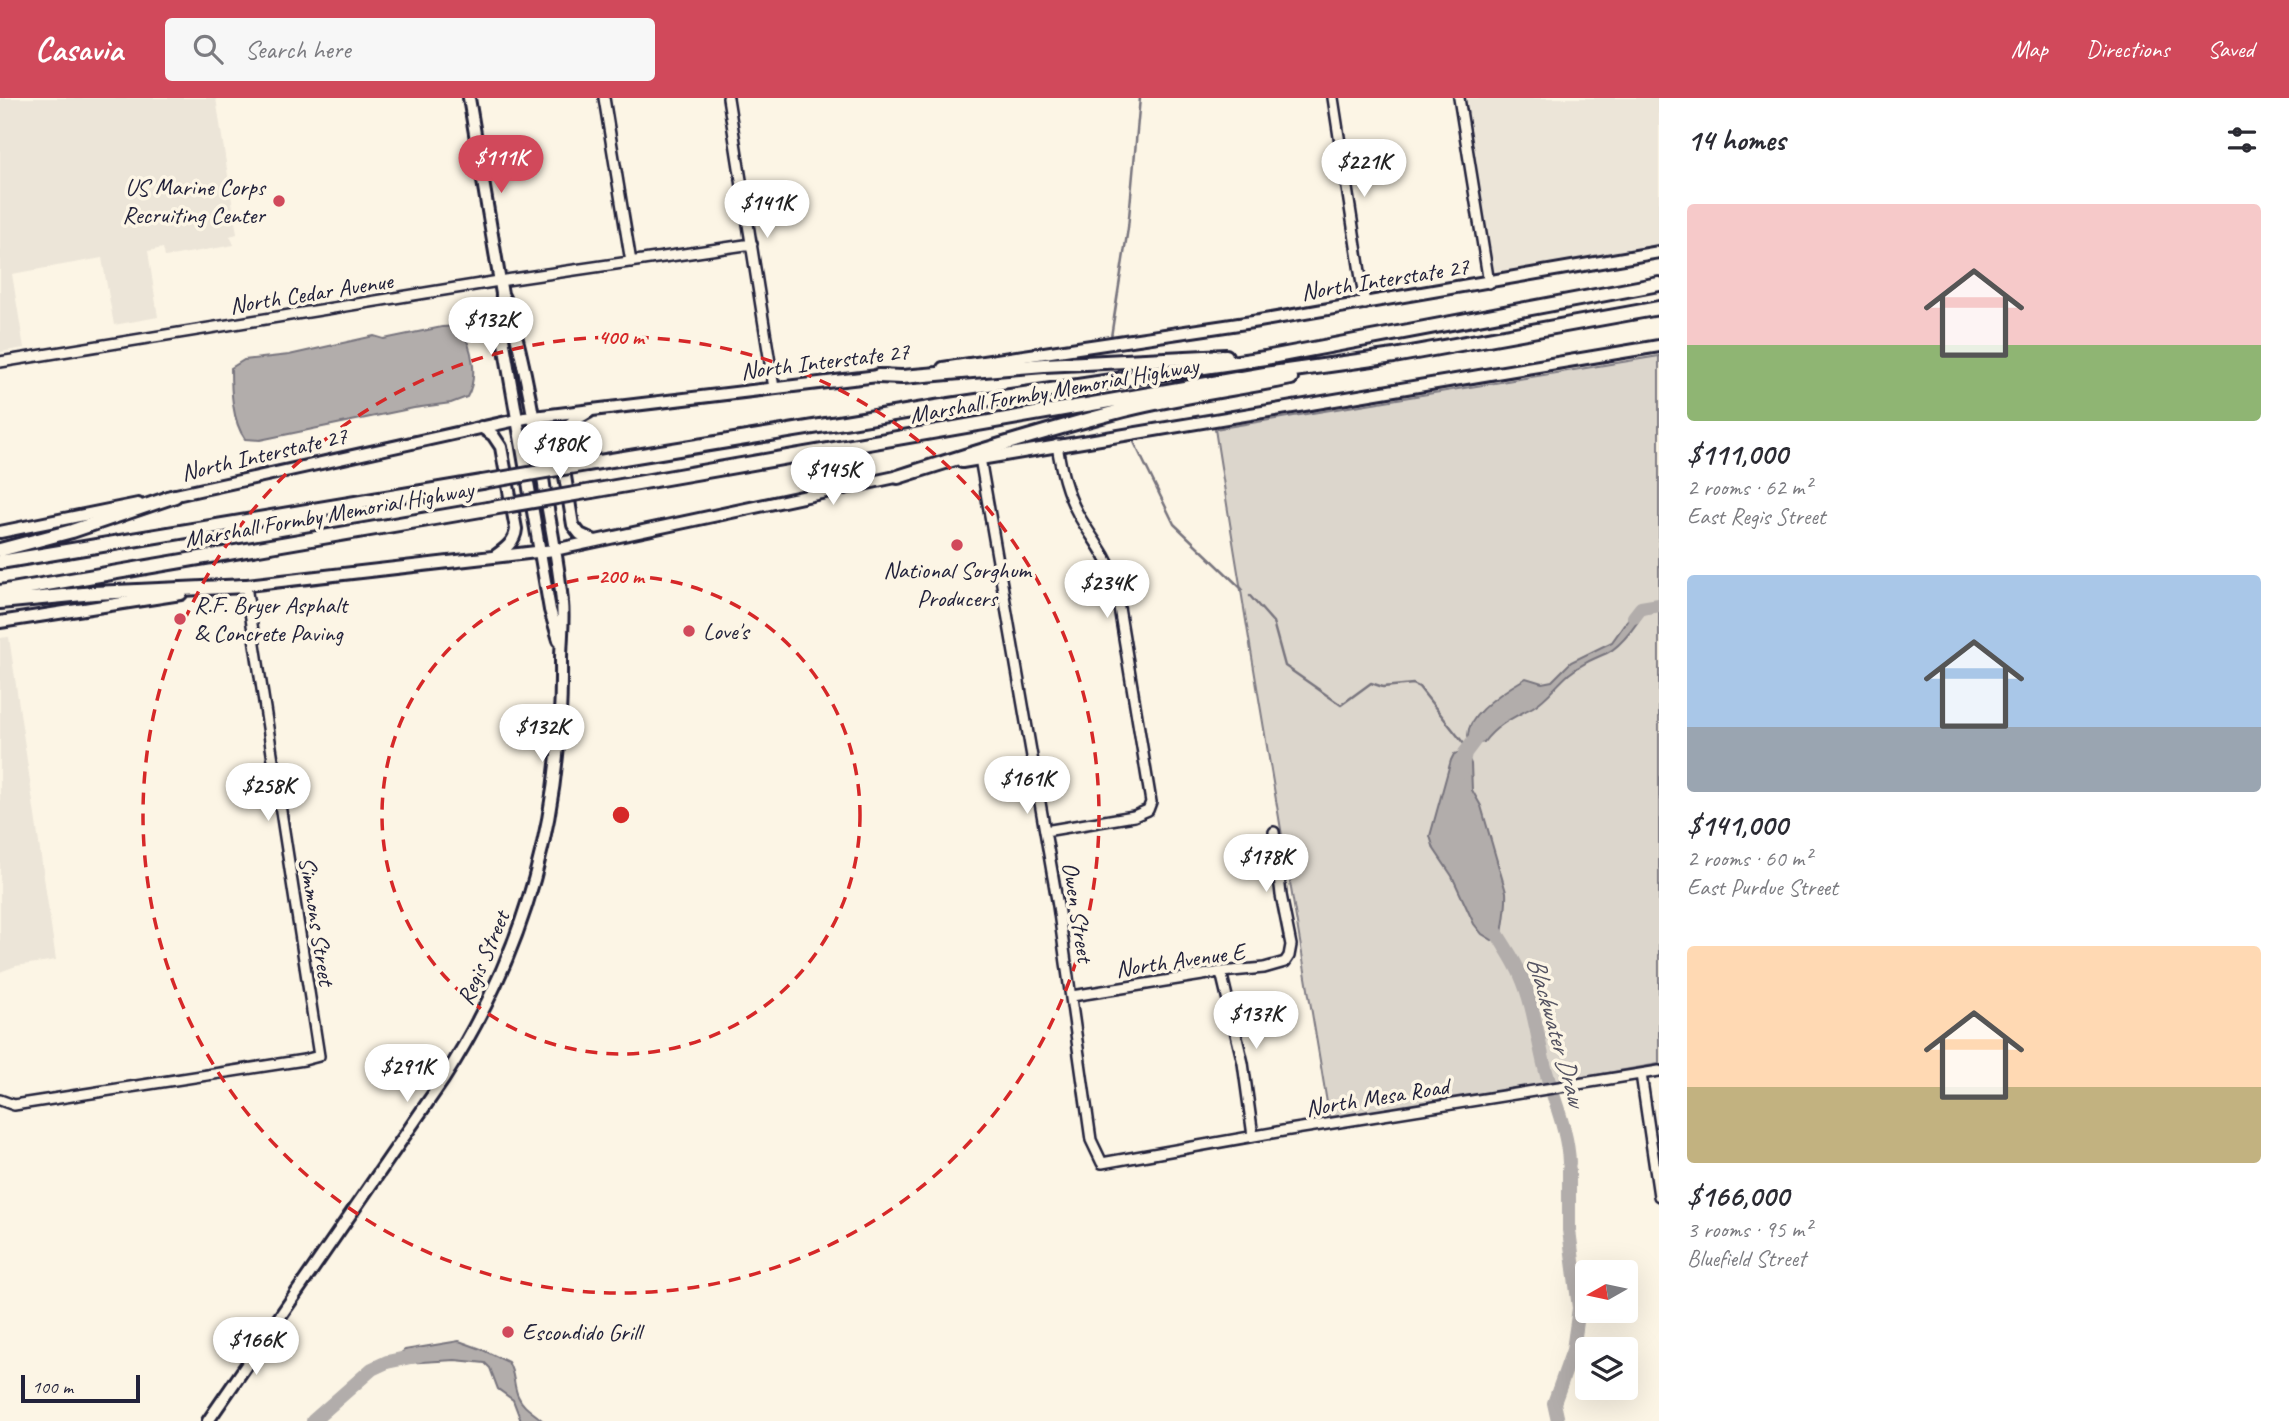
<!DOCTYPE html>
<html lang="en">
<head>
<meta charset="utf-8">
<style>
	:root { --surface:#fff; --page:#f7f7f7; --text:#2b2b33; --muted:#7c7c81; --accent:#d1495b }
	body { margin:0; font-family:Caveat,sans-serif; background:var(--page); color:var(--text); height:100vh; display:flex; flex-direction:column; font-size:26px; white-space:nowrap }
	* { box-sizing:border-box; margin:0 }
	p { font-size:23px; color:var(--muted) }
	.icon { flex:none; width:38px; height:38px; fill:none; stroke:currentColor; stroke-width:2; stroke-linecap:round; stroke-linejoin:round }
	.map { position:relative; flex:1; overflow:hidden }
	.drawer { display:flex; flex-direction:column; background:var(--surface); width:630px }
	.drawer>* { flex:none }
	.needle { width:46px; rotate:261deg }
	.fabs { position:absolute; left:1575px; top:1162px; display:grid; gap:14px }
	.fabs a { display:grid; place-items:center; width:63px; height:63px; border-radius:7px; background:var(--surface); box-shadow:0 7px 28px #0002; font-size:35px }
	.scale { position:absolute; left:21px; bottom:18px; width:119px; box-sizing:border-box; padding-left:7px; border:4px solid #22223b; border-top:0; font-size:19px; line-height:24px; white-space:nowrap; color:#22223b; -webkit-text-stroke:5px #fcf5e5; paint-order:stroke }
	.price { position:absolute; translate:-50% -60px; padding:0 16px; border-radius:24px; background:#fff; color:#222; font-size:23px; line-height:46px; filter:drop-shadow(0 2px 4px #0008) }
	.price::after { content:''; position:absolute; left:50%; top:42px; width:21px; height:16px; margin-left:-10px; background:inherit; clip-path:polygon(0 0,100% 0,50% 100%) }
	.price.current { background:var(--accent); color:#fff }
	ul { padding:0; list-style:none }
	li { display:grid; align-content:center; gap:14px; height:371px; padding:0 28px }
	li span { display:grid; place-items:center; height:217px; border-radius:7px; color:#555 }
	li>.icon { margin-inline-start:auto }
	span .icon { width:126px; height:126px; fill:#fffc; stroke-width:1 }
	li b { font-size:30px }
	h2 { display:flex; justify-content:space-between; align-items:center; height:84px; padding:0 28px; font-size:30px }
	header { display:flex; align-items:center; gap:42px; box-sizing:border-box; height:98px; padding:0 35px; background:var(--accent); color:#fff }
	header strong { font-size:33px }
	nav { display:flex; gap:38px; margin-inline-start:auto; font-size:24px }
	.search { width:490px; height:63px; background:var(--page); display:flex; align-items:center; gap:18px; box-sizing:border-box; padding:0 24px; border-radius:7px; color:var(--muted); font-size:26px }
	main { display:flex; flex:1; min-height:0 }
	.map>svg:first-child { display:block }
	.built { fill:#ece5d8 }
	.green { fill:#dcd6cc; stroke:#7f7c84; stroke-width:2 }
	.water { fill:#b2adab; stroke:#78757e; stroke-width:2 }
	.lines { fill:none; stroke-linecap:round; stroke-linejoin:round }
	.stream { stroke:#78757e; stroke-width:2.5 }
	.river { stroke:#b2adab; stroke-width:14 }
	.minor-casing { stroke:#22223b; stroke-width:14 }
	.major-casing { stroke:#22223b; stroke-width:16 }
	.highway-casing { stroke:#22223b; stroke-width:18 }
	.minor { stroke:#fcf5e5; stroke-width:9 }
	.major { stroke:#fcf5e5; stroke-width:10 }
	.highway { stroke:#fcf5e5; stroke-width:12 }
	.highway-bridge-casing { stroke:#22223b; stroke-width:18; stroke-linecap:butt }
	.highway-bridge { stroke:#fcf5e5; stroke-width:12 }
	.ring { fill:none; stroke:#d62828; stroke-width:3.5; stroke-dasharray:12 9 }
	.poi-dot { fill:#d1495b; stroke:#fcf5e5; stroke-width:2.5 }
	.labels { text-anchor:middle; stroke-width:7; stroke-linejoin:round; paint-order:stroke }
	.poi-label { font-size:24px; fill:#22223b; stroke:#fcf5e5; text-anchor:start }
	.street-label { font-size:24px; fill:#22223b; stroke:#fcf5e5 }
	.water-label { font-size:26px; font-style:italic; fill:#545362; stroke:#fcf5e5 }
	.centre { fill:#d62828; stroke:#fcf5e5; stroke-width:3.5 }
	.ring-label { font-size:21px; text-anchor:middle; font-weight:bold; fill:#d62828; stroke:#fcf5e5; stroke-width:7; stroke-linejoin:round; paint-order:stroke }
</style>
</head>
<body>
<header>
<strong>Casavia</strong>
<div class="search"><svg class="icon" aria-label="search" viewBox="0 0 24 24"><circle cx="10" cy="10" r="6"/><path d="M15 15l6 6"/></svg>Search here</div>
<nav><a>Map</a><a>Directions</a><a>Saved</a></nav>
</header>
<main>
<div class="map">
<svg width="1659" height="1323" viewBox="0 0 1659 1323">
	<rect width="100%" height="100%" fill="#fcf5e5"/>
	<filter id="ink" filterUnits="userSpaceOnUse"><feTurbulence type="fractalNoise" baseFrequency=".0143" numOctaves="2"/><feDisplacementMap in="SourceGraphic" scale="14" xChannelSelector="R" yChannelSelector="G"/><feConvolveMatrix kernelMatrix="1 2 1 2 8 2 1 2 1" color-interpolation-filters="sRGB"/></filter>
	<g filter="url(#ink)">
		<path class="built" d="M0 0H216L237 136 230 138 234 147 165 159 163 150 148 153 158 219 114 227 102 160 12 176 24 250 0 254Z
			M1464 0H1659V147L1500 177 1494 175 1491 169Z
			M9 539 56 862 16 868 0 874V540Z"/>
		<path class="green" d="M1659 258V966L1330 1023C1292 792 1251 562 1215 331Z"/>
		<path class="water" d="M460 228C472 249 479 278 467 299L451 305 414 310 260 342 245 341C232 323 231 292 231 270L244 262 289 257 374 238 384 241 442 229Z
			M1643 505H1648C1643 519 1622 548 1607 555 1593 561 1581 566 1569 576 1557 586 1547 601 1533 609 1515 619 1497 626 1484 644L1474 646 1469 643C1461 619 1507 591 1526 580L1542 585 1552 583 1571 564 1612 544 1634 513Z
			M1461 654 1467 657 1471 666 1472 692 1481 708 1506 794C1507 808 1504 822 1502 836L1492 842 1482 836 1474 826 1452 778 1434 751 1430 738 1451 662 1454 656Z
			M459 1243 481 1251 508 1264C515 1275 513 1287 518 1298 523 1310 535 1315 543 1323H521L513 1302 498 1291 490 1270 485 1265 455 1262 405 1265 401 1255 405 1252Z"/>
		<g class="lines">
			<path class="stream" d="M1111 239 1128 130 1140 0
				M1134 344 1174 426 1242 491
				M1250 498 1273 524 1285 568 1341 607 1371 585 1383 589 1413 586 1419 589 1468 651"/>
			<path class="river" d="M1634 519 1641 510 1659 507
				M1461 674 1465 655 1483 631
				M1490 822C1499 842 1513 858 1521 878 1533 905 1537 937 1544 966 1552 999 1568 1031 1569 1065
				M313 1323 372 1271 387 1264 420 1257
				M1558 1323 1554 1305 1573 1252 1579 1210 1569 1132V1071"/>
			<g class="minor-casing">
				<path id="minor" d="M604 0 631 164
					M728 0 774 290
					M1333 0 1365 206
					M1459 0 1489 185
					M0 264 499 183 752 146
					M980 360 1058 808 1091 1042 1102 1065 1283 1033 1659 973
					M1045 733 1134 718 1148 712 1151 704 1114 479C1106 455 1090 438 1078 416 1066 394 1061 372 1057 347
					M1221 874 1243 965 1253 1038
					M1072 898 1221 874 1264 870 1285 864 1289 858 1291 847 1281 797 1274 734
					M1641 976 1659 1098
					M0 1002 14 1007 304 962 319 958 246 488"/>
			</g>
			<g class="major-casing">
				<path id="major" d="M469 0 502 196 501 228 550 512 559 542
					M943 270 1259 223 1659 154
					M589 314C573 323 560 328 560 348L573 427 580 436 595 443
					M481 329 493 337 501 349 516 431C515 444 505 451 495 458
					M962 364 1659 248
					M167 399 525 320 886 277
					M0 434 138 406
					M238 488 554 452 905 377
					M0 524 181 496
					M208 1323 443 982C527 851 563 717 561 562 561 542 564 523 562 504 559 467 551 430 545 394 536 331 526 269 508 208L502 196"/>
			</g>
			<g class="highway-casing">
				<path id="highway" d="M878 278 902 279 1044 267 1226 258
					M587 366 936 309 1265 260 1659 186
					M898 379C970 356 1041 334 1113 315 1172 299 1232 292 1291 280
					M592 393 1265 276 1394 258 1659 210
					M0 452 72 433 175 398
					M0 464 482 384
					M0 494 487 411
					M0 504 94 495 246 488"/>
			</g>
			<use href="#minor" class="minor"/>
			<use href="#major" class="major"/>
			<use href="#highway" class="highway"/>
			<g class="highway-bridge-casing">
				<path id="highway-bridge" d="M482 384 587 366
					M487 411 592 393"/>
			</g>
			<use href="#highway-bridge" class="highway-bridge"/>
		</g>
	</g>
	<g class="ring">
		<circle cx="621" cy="717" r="239"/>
		<circle cx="621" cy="717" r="478"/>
	</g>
	<g class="poi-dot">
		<circle cx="279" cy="103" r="7"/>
		<circle cx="957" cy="447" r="7"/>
		<circle cx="180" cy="521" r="7"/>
		<circle cx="689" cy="533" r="7"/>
		<circle cx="508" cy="1234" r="7"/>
	</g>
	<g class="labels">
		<g class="poi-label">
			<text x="265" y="97" text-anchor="end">US Marine Corps<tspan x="265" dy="28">Recruiting Center</tspan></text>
			<text x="957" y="480" text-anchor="middle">National Sorghum<tspan x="957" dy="28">Producers</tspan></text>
			<text x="194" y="515">R.F. Bryer Asphalt<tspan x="194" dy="28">&amp; Concrete Paving</tspan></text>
			<text x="703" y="541">Love's</text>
			<text x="522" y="1242">Escondido Grill</text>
		</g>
		<g class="street-label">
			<text transform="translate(1385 181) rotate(-9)" y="8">North Interstate 27</text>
			<text transform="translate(311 195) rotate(-9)" y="8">North Cedar Avenue</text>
			<text transform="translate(825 263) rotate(-7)" y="8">North Interstate 27</text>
			<text transform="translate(1054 292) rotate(-10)" y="8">Marshall Formby Memorial Highway</text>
			<text transform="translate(264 356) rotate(-13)" y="8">North Interstate 27</text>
			<text transform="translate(329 416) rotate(-10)" y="8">Marshall Formby Memorial Highway</text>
			<text transform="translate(1078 814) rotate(81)" y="8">Owen Street</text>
			<text transform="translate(317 823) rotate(81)" y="8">Simmons Street</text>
			<text transform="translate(483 860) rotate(-67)" y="8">Regis Street</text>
			<text transform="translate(1180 862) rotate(-8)" y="8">North Avenue E</text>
			<text transform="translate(1377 999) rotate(-9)" y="8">North Mesa Road</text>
		</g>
		<g class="water-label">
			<text transform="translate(1557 933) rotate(74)" y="9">Blackwater Draw</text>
		</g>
	</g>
	<circle cx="621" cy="717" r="10" class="centre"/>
	<g class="ring-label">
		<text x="621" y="246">400 m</text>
		<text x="621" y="485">200 m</text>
	</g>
</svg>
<div class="fabs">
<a><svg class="needle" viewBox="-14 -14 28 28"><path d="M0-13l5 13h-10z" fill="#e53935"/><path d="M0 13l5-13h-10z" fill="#7c7c81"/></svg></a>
<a><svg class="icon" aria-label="layers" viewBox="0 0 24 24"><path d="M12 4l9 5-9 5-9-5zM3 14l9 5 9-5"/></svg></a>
</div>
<div class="scale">100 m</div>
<b class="price current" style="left:501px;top:97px">$111K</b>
<b class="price" style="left:1364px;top:101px">$221K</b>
<b class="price" style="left:767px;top:142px">$141K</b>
<b class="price" style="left:491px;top:259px">$132K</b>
<b class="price" style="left:560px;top:383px">$180K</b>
<b class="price" style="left:833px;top:409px">$145K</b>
<b class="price" style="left:1107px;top:522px">$234K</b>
<b class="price" style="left:542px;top:666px">$132K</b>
<b class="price" style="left:1027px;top:718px">$161K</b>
<b class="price" style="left:268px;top:725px">$258K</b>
<b class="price" style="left:1266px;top:796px">$178K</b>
<b class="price" style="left:1256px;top:953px">$137K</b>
<b class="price" style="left:407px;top:1006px">$291K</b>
<b class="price" style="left:256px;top:1279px">$166K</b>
</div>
<section class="drawer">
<h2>14 homes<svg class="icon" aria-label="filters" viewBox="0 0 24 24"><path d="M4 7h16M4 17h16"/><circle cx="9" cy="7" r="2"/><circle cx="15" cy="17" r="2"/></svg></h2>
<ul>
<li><span style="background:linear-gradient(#f6c9c9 65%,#8fb573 0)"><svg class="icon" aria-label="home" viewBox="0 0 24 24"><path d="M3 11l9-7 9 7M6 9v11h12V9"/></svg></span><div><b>$111,000</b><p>2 rooms · 62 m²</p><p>East Regis Street</p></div></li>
<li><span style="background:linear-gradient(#a9c7e8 70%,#9aa5b1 0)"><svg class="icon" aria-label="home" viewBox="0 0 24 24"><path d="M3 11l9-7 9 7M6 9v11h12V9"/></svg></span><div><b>$141,000</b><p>2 rooms · 60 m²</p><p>East Purdue Street</p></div></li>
<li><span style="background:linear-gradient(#ffd9b3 65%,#c2b280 0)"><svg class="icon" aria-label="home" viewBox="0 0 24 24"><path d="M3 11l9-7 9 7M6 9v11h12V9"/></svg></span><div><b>$166,000</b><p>3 rooms · 95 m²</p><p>Bluefield Street</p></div></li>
</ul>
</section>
</main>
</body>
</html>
